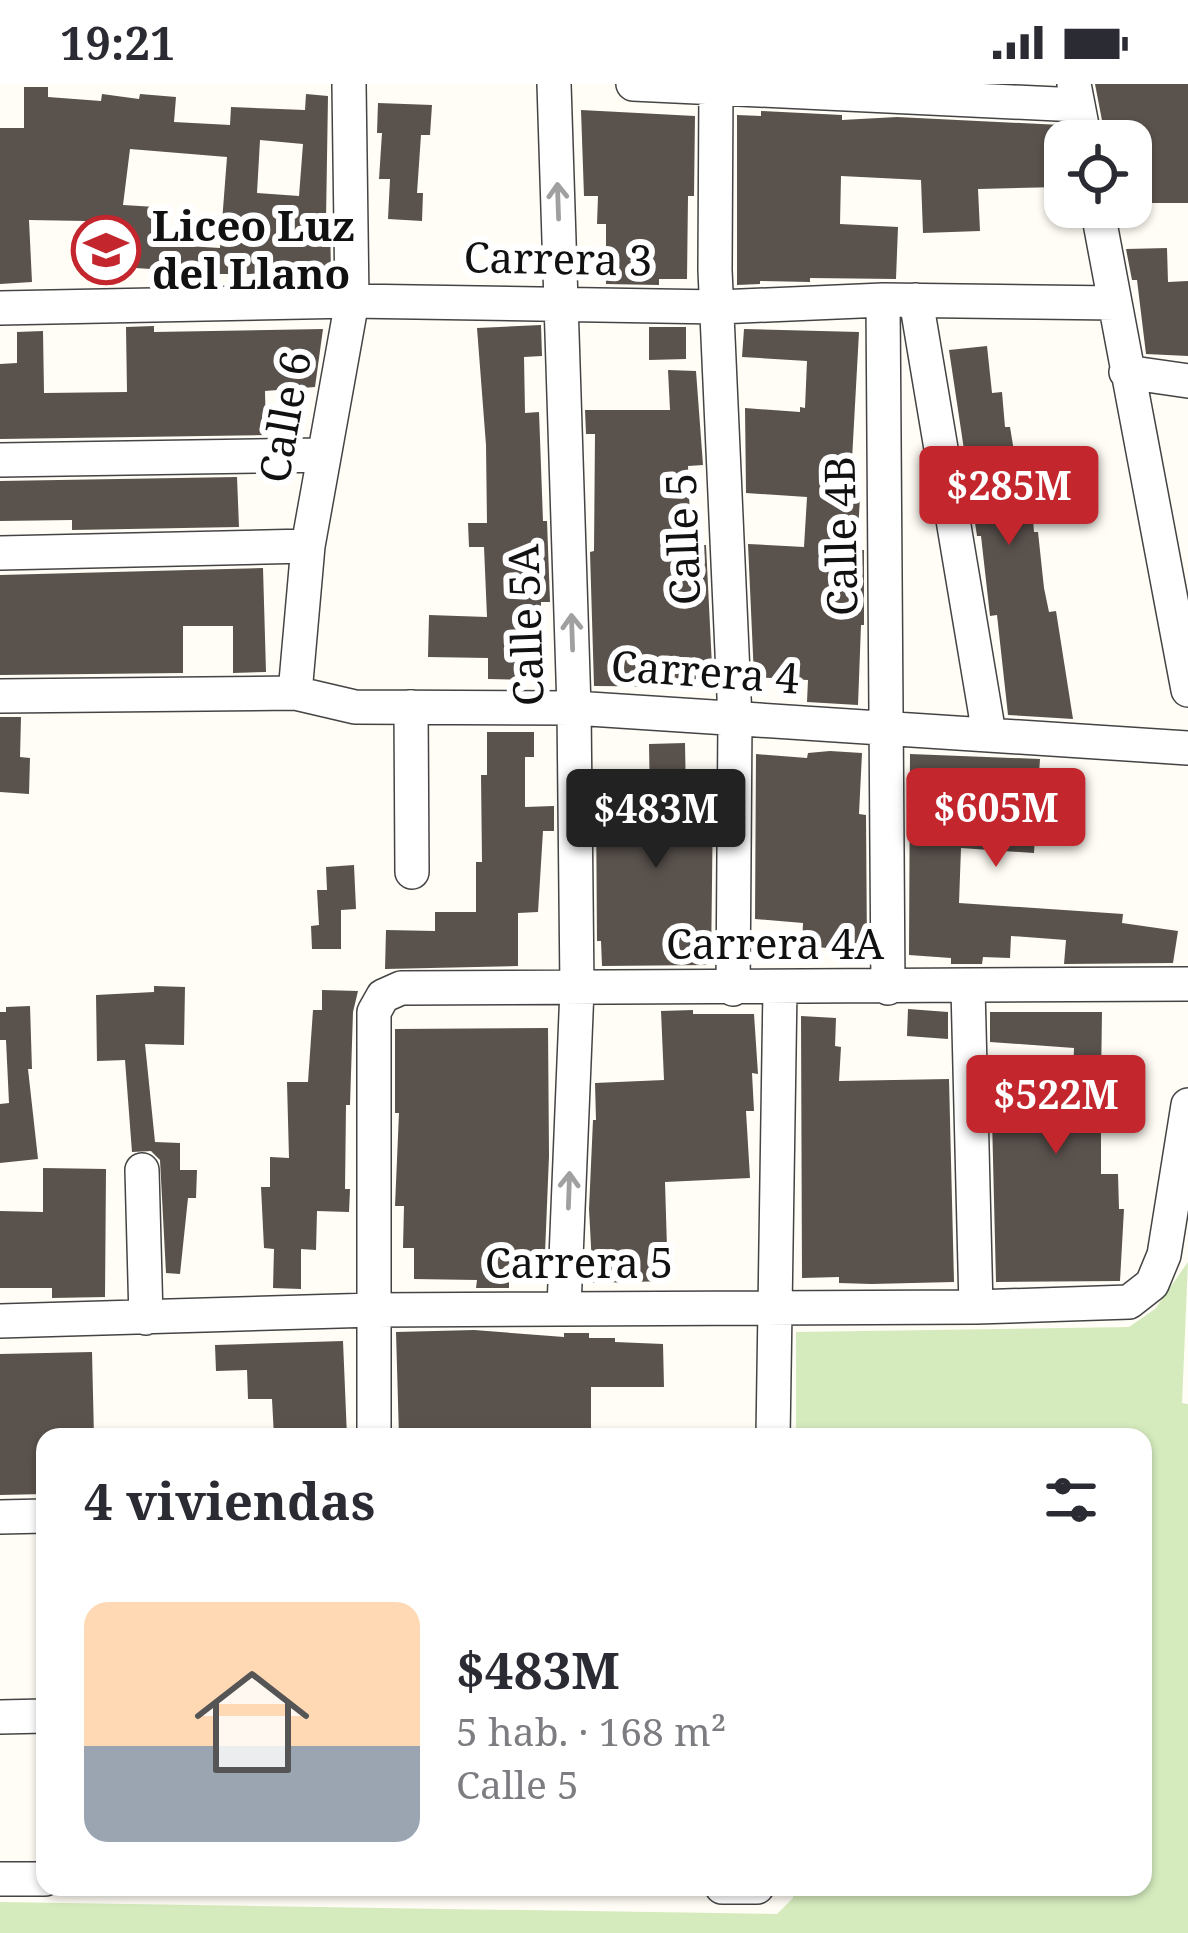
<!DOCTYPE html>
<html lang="es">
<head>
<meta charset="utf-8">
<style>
	:root { --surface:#fff; --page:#f7f7f7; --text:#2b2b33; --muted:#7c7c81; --line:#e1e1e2; --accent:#c4262e }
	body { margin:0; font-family:"Noto Serif",serif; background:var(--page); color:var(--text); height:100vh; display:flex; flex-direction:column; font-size:45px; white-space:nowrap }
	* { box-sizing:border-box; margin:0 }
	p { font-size:39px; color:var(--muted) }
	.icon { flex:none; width:66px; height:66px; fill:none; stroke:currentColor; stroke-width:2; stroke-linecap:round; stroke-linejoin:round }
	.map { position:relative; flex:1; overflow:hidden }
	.panel { position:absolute; left:36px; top:1344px; width:1116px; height:468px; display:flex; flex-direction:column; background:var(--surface); border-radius:24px; box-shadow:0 3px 9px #0004 }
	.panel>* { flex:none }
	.buttons { position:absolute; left:1044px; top:36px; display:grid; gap:24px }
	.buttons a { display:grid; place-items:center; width:108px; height:108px; border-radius:24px; background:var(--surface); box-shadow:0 3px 9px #0004; font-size:60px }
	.price { position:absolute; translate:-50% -102px; padding:0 27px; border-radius:12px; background:var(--accent); color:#fff; font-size:39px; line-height:78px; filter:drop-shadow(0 3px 6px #0008) }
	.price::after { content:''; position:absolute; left:50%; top:72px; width:36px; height:27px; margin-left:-18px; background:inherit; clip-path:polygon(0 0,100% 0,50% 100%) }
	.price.selected { background:#222; color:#fff }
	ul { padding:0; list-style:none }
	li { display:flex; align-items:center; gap:36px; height:300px; padding:0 48px }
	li+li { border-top:3px solid var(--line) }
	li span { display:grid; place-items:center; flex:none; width:336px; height:240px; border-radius:24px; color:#555 }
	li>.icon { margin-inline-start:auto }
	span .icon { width:144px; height:144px; fill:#fffc; stroke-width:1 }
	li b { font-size:51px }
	h2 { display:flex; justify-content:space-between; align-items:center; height:144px; padding:0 48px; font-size:51px }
	.status { display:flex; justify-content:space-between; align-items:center; height:84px; padding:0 60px; background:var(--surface); direction:ltr }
	.status svg { height:33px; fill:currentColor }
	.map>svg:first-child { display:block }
	.green { fill:#d5ebbd }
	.building { fill:#5a524d; fill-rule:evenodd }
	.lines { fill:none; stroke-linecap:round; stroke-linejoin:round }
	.minor-casing { stroke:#444; stroke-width:36 }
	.minor { stroke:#fff; stroke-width:33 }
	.oneway { stroke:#a0a0a0 }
	.labels { text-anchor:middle; stroke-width:12; stroke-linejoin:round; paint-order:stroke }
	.poi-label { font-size:42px; font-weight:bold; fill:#111; stroke:#fff; text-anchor:start }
	.street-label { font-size:42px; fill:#111; stroke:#fff }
</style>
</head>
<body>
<div class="status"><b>19:21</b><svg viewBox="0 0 49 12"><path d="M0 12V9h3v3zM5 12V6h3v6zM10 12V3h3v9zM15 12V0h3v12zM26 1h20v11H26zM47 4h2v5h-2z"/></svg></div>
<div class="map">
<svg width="1188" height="1849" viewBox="0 0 1188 1849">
	<rect width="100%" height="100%" fill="#fffdf5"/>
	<path class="green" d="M1188 1178 1182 1319 1188 1320V1849H0V1818L777 1830 793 1814 794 1803H1143V1353H796V1248L1129 1243 1155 1225Z"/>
	<path class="building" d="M1095 0H1188V119H1131V57H1106Z
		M24 3H48V13L101 17 102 10 139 15 140 10 176 13 174 38 230 41 231 23 305 26 306 10 328 12 326 136H330L331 190H204L203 199 165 200 166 186 120 183V190L84 188 86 137 29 136 32 198 0 200V44H24ZM260 56 303 60 299 112 257 109ZM130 65 227 73 220 164 154 160 156 123 123 121Z
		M378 19 432 21 430 51H421L417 109H423L422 137 388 135 390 95H379L382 49H377Z
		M581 26 695 32 694 112H688L687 195H659V201L606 200V140H597L598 112H584Z
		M761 27 842 31V36L897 33 1061 41 1064 57H1058L1060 103 978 105 980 147 923 149 921 96 841 92 840 140 898 143 896 195 810 194V198L760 197V200L737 201V31L761 32Z
		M1167 164 1168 198 1188 197V272L1146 270 1137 196H1132L1126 165Z
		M541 241 542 272 524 273 525 329 539 328 543 437H547L550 518H541V596L488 595V574L428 573 429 531 487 533 484 463H469L468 439H487L486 361 477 244Z
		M154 242V248L323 245 315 303 265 307 266 351 0 355V280L17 279V248L43 247 44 309 127 308 126 243Z
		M649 243H686V275L649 276Z
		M744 245 859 248 850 412 860 413 857 466H864V541H861L858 621 807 618 808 596 754 593 748 460 804 463 807 413 746 409 745 324 800 328V323L805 324 807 277 742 273Z
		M987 262 992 309 1002 308 1005 343H1010L1023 422H1032L1034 448H1038L1044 504 1049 528 1056 527 1073 635 1008 631 997 531 990 532 981 452H977L949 266Z
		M668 286 696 287 703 381 688 382 691 461H706L713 603 594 602 590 468 594 467 595 350H586L585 326H670Z
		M237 393 239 443 72 446V436L0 437V397Z
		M263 484 266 588 233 589V542H183V589L0 591V491Z
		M0 633H21L20 673 30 674 29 710 0 708Z
		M487 648H534V673H525V723L554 722V747H543L538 828 518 829V882L385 885 386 846 435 847V828H476V778H482L481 691H487Z
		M685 659 686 714 713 715 711 881 602 882 601 857H597L596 716H650L649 660Z
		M830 667 862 669 859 730 866 731 867 867 802 862 803 839 755 835 756 670 807 674 808 669Z
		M910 670 1040 675 1034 769 961 764 959 819 1123 830 1122 839 1178 847 1173 879 1064 880 1066 856 1011 852 1010 874 983 873 982 880H951V874L909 871Z
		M354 781 356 825 341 826V865H312L311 842 319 841 317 806H327L326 783Z
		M154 902 185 903 184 961 145 960 155 1058 180 1059V1086H197L196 1114H188L180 1190 166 1189 160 1076 151 1067 132 1068 125 976 97 977 96 911 154 908Z
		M322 906 358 907 353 928 350 1021H346L345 1105H350L349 1128 317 1127 316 1166 301 1165V1205L273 1204 274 1165 264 1164 261 1103H270V1073L289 1074 287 998H308L313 926H322Z
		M30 922 32 985H28L38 1075 0 1079V1020L9 1019 6 956H0V928H6V923Z
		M908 925 948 928V955L907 952Z
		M693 926V930H754L758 990 752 989 754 1027H746L750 1094 665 1098 668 1197 593 1199 589 1125 593 1036H596L595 999 664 996 661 927Z
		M990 928H1102L1101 996H1133V1032H1101V1090H1118L1119 1125H1124L1120 1197 996 1198 991 994 1073 992 1074 964 990 958Z
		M801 932 836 934 835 962 841 963 839 997 949 995 954 1198 871 1200 839 1199V1193L802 1194Z
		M548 944 549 1072 544 1194 509 1193V1204H476L477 1196 414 1195V1164H403L404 1122H395L399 1029H395V945Z
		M43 1084 106 1085 105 1213 52 1214V1204H0V1127L43 1128Z
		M474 1246 564 1253V1249H589V1254H615V1258L663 1260 664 1303H591V1353H399L396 1248Z
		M343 1257 347 1353H274L272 1315H248L247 1286 216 1287 215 1261Z
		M92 1268 94 1353H45V1410L0 1411V1270Z"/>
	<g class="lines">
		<g class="minor-casing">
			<path id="minor" d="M554 0 574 624 577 905 564 1223
				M633 0 1078 21
				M1074 0 1085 57
				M716 3 715 186 735 635 733 905
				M1097 123 1188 606
				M883 216 888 904
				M916 216 989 650
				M0 224 352 217 719 223 883 216 1115 219
				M1126 288 1188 297
				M0 376 323 371
				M0 469 308 462
				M295 609 308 462 352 217 349 0
				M0 612 295 609 355 623 574 624 1188 664
				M411 623 412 788
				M968 904 976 1223
				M142 1086 146 1234
				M0 1237 374 1226 976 1223 1129 1218 1152 1200 1164 1171 1188 1021
				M374 1353V928L383 912 401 904 1188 900
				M773 1353 780 904
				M0 1433 45 1432
				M0 1633 45 1632
				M0 1795H45
				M722 1803H757"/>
		</g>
		<use href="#minor" class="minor"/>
	</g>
	<defs><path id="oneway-shaft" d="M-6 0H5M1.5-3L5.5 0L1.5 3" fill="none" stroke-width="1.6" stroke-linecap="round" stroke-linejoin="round" transform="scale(3)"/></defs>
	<g class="oneway">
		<use href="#oneway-shaft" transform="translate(558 117) rotate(-92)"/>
		<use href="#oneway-shaft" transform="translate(572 548) rotate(-92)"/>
		<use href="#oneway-shaft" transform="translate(569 1106) rotate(-88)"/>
	</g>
	<defs>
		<g id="school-ring" transform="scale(3.45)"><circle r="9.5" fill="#fff" stroke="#c4262e" stroke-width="1.5"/><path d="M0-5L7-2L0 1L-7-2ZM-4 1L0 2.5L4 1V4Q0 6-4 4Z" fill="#c4262e"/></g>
	</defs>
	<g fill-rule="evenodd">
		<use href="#school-ring" x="106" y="166"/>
	</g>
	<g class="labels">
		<g class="poi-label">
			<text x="152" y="157">Liceo Luz<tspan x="152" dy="48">del Llano</tspan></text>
		</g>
		<g class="street-label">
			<text transform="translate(558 175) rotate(1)" y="15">Carrera 3</text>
			<text transform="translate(285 333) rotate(-80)" y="15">Calle 6</text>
			<text transform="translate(841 452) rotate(-91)" y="15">Calle 4B</text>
			<text transform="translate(683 455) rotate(-92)" y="15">Calle 5</text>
			<text transform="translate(526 541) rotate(-92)" y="15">Calle 5A</text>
			<text transform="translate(705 588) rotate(4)" y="15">Carrera 4</text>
			<text x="775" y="875">Carrera 4A</text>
			<text x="579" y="1194">Carrera 5</text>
		</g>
	</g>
</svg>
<div class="buttons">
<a><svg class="icon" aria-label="locate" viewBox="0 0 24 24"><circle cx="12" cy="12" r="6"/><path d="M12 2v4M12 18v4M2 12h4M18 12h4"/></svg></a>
</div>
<b class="price" style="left:1009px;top:464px">$285M</b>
<b class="price" style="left:996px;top:786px">$605M</b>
<b class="price selected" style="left:656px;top:787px">$483M</b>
<b class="price" style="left:1056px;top:1073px">$522M</b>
<section class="panel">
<h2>4 viviendas<svg class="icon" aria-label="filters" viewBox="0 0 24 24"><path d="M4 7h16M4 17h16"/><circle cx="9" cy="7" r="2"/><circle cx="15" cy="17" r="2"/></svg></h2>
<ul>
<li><span style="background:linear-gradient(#ffd9b3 60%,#9aa5b1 0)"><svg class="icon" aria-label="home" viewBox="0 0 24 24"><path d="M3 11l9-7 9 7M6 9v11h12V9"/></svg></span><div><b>$483M</b><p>5 hab. · 168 m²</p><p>Calle 5</p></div></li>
</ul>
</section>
</div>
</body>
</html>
